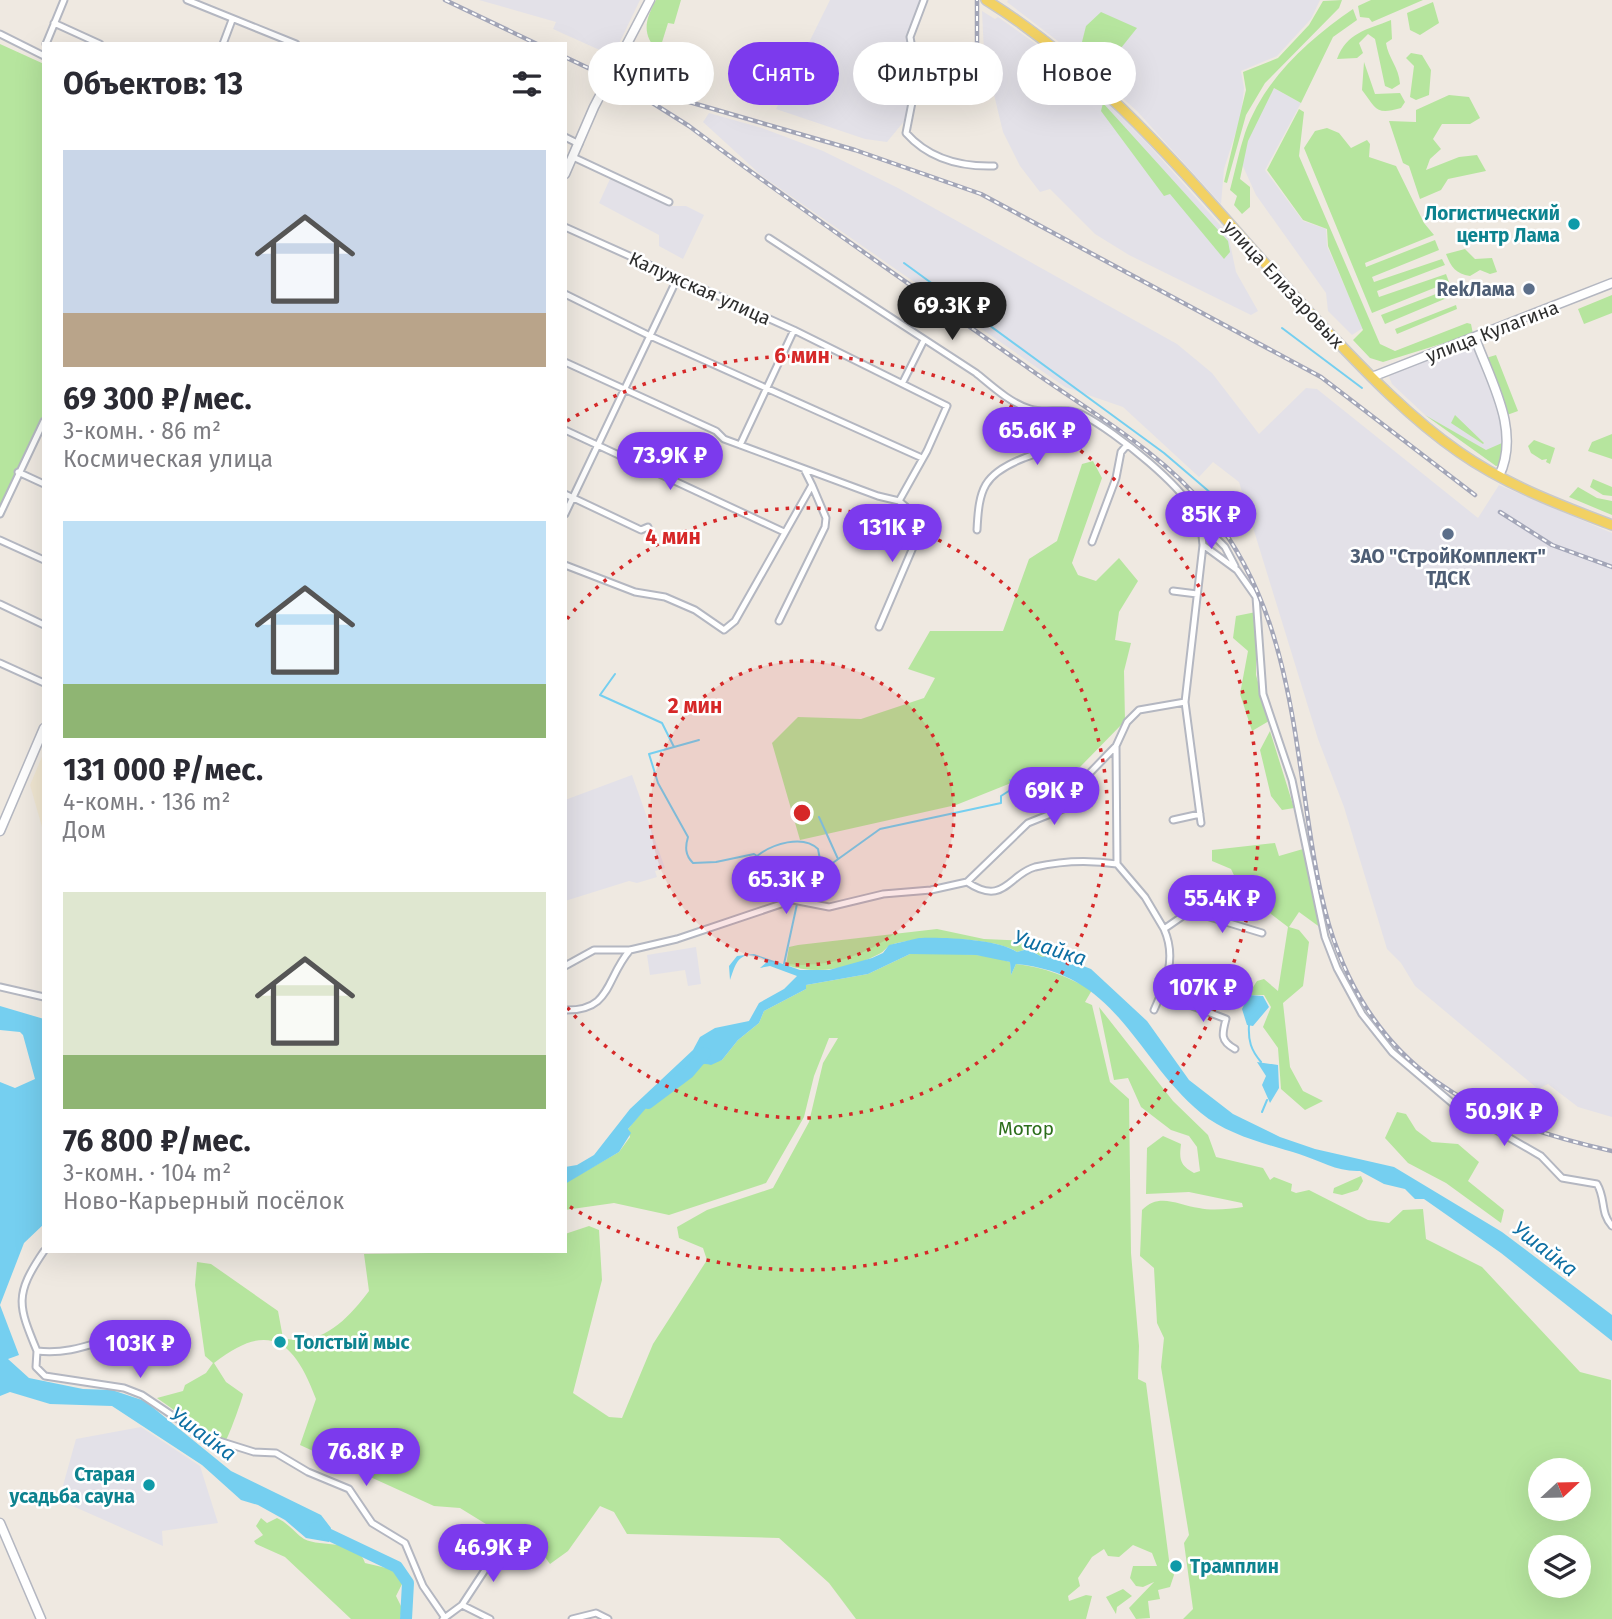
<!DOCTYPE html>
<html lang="ru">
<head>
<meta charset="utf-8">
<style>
	:root { --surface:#fff; --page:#f2f2f3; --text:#2b2b33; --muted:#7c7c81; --accent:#7c3aed }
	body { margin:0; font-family:"Fira Sans",sans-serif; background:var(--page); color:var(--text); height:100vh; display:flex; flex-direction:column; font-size:26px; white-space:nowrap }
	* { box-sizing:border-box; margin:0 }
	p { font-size:23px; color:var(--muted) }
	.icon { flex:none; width:38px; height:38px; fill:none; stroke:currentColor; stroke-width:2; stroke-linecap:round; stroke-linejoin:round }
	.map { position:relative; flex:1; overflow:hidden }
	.drawer { position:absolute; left:42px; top:42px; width:525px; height:1211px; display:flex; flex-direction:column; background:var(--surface); border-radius:0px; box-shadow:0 7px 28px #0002 }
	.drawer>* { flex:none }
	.banner { position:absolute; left:588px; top:42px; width:665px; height:63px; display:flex; gap:14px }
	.needle { width:46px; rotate:68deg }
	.fabs { position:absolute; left:1528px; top:1458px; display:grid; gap:14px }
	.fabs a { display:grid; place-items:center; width:63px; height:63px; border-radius:50%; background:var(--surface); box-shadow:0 7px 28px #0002; font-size:35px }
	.price { position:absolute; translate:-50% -60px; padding:0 16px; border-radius:24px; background:var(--accent); color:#fff; font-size:23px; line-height:46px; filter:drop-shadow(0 2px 4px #0008) }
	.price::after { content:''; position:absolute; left:50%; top:42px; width:21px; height:16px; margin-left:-10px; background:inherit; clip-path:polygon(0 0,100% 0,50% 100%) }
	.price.active { background:#222; color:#fff }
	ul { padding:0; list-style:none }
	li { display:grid; align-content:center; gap:14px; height:371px; padding:0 21px }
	li span { display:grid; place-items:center; height:217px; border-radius:0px; color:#555 }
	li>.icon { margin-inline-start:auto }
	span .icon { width:126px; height:126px; fill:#fffc; stroke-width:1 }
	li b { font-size:30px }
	h2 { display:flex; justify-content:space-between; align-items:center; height:84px; padding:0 21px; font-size:30px }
	.chip { padding:0 24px; border-radius:32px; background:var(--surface); box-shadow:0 7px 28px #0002; font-size:24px; line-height:63px }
	.chip.active { background:var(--accent); color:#fff }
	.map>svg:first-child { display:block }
	.industrial { fill:#e3e1e8 }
	.education { fill:#f0e6d1 }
	.green { fill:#b6e59e; fill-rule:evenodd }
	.water { fill:#75cff0 }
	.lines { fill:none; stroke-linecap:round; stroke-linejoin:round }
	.stream { stroke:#75cff0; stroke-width:2 }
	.river { stroke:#75cff0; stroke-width:12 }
	.street-casing { stroke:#b4b7c1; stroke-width:9 }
	.secondary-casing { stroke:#b4b7c1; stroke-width:11 }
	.primary-casing { stroke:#c9c9c9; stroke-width:12 }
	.street { stroke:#fff; stroke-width:5 }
	.secondary { stroke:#fff; stroke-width:8 }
	.primary { stroke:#f2d163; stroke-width:9 }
	.rail-casing { stroke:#a3a6b8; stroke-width:4.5 }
	.rail { stroke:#fff; stroke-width:2; stroke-dasharray:5; stroke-linecap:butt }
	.ring { fill:none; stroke:#d62828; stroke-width:3.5; stroke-dasharray:3.5 7 }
	.culture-dot { fill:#0f9aa8; stroke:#fff; stroke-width:2.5 }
	.service-dot { fill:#5c6f8a; stroke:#fff; stroke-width:2.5 }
	.labels { text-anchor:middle; stroke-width:5; stroke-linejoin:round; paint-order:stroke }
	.culture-label { font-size:19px; font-weight:bold; fill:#0d838f; stroke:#fff; text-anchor:end }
	.street-label { font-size:19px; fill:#2e2e2e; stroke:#fff }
	.service-label { font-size:19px; font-weight:bold; fill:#4e5e75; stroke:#fff; text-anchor:end }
	.park-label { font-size:19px; fill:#2c6e1b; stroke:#fff }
	.water-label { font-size:21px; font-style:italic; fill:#0d6fa3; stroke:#fff }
	.centre { fill:#d62828; stroke:#fff; stroke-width:3.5 }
	.ring-label { font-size:21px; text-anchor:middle; font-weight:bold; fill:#d62828; stroke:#fff; stroke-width:5; stroke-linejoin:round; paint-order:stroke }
</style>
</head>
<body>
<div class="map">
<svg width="1612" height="1619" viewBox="0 0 1612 1619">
	<rect width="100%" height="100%" fill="#efe9e1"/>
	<path class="industrial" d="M479 0H640L613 56 553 29 556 22Z
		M830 0H923L907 35 915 77 913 97 906 119 887 142 865 139 776 109Z
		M1008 0H1320L1311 19 1277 56 1241 71 1244 88 1241 116 1224 169 1221 204 1137 111 1059 42 1007 2Z
		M982 11 995 19 998 17 1050 54 1100 95 1148 144 1228 234 1236 272 1258 311 1251 315 1129 255 1095 234 1050 189 1040 192 1020 166 1003 132 984 53Z
		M1274 88 1301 103 1265 170 1303 221 1326 229 1327 246 1363 328 1352 335 1328 311 1326 293 1256 195 1241 162 1246 137Z
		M709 113 762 128 823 151 898 188 1177 344 1212 373 1259 434 1306 388 1317 389 1478 518 1499 485 1612 533V1117L1578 1107 1548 1084 1538 1089 1415 986 1401 963 1387 949 1344 807 1318 739 1239 482 1213 462 1199 477 1123 407 1065 387 762 176 703 122Z
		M610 179 669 206H686L704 215 683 259 659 246V235L599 203Z
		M1470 345 1475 347 1503 424 1506 445 1496 466 1425 415 1392 384 1389 377 1393 372Z
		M632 775 665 868 655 871 657 877 637 883 629 881 565 901V800Z
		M696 947 701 984 688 986 685 970 650 975 647 955Z
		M141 1427 200 1466 218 1523 162 1531 163 1546 59 1500 76 1439Z"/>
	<path class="education" d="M44 752V827H42L30 785Z"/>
	<path class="green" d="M656 0H681L674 24 668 23 659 52C641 35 645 20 656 0Z
		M1342 0 1339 8 1265 83 1246 115 1227 183 1224 182 1246 90 1243 72 1278 58 1309 25 1323 1Z
		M1371 0H1423L1372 22 1369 18 1360 17 1358 6Z
		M1433 2 1439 23 1420 35 1410 30 1407 13Z
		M1353 9 1357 20 1333 37 1301 103 1274 88 1248 141 1240 179 1250 187V207L1242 214 1234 205 1237 196 1230 190C1235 171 1239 151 1245 133 1264 79 1308 40 1353 9Z
		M1101 12 1137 28 1109 63 1096 65 1081 46 1086 26Z
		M1391 20 1392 39 1386 43C1388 58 1399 67 1400 84L1392 89 1385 86 1375 39 1368 34 1359 43 1363 53 1357 58 1337 59C1347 32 1367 30 1391 20Z
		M0 44 44 64V413L0 507Z
		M1411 53 1422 55 1431 70 1429 95 1416 100 1410 97 1414 66 1406 58Z
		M1364 62 1375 94 1400 93 1405 102 1401 108C1376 115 1377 110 1362 90Z
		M1449 95 1469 97 1480 118 1470 124H1442L1433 139 1441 149 1430 159 1426 170 1459 157 1477 155 1486 171 1448 179 1441 190 1420 199 1409 166 1403 163 1389 121 1416 122V110Z
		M1103 103 1228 241 1230 252 1224 259 1170 194 1164 196 1101 111Z
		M1299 109 1304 112 1299 156 1380 344 1395 351 1467 323 1471 324 1473 334 1383 362 1370 358 1353 340 1363 330 1328 246 1327 229 1303 220 1267 170Z
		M1327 128 1339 133 1351 148 1367 140 1370 144 1369 157 1396 166 1424 223 1434 235 1365 263 1366 267 1435 240 1439 250 1372 277 1374 282 1442 259 1445 265 1377 291 1379 297 1446 274 1449 282 1372 313 1304 148 1315 131Z
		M1465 249 1475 259 1492 258 1497 272 1490 274 1480 270 1470 276C1456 274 1451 267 1446 254Z
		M1449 289 1453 290 1454 295 1385 324 1381 315Z
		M1612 295V313L1584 324 1578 309Z
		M1456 305 1457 309 1397 334 1395 329Z
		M1496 355 1518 411 1507 415 1486 358Z
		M1425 415 1486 450 1502 443 1506 445 1501 465 1496 466Z
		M1455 415 1484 443 1483 444 1451 423Z
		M1612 434V459L1588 451 1592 442Z
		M1534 440 1555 448 1550 464 1546 462 1547 459 1542 460 1531 453 1528 446Z
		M1093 461 1102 478 1072 563 1078 575 1096 581 1119 558 1138 581 1119 612 1115 640 1131 643 1124 671 1125 721 1080 767 1026 777 956 805 800 840 772 743 798 717 861 719 924 698 935 678 908 669 930 631H1003L1029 559 1057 541 1082 464Z
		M1593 479 1612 487V496L1603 495 1590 487Z
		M1578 487 1597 498 1612 501V515L1569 497Z
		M1256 612V675L1269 721 1252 731 1240 694 1248 651 1233 638 1236 616Z
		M1270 731 1294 808 1282 810 1271 796 1260 750Z
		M1275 843 1279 856 1303 849 1321 928 1299 912 1289 927 1299 930 1309 942 1303 986 1283 1003 1290 1067 1303 1091 1323 1101 1305 1110 1281 1089 1278 1048 1263 1027 1271 1007 1264 995H1248L1257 981 1264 979 1278 991 1288 927 1242 892 1231 869 1212 861V850Z
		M937 929 984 939 1028 941 1055 949V955L1042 957 1028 949 1017 952C995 937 917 935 891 945 887 946 884 952 879 954 851 969 816 975 786 965L789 947 798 945Z
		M937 952 989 956 1010 962 1011 975 1016 964C1044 967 1068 977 1092 990L1085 1002 1092 1005 1110 1082 1129 1099 1131 1253 1139 1346 1138 1379 1146 1383 1169 1560 1174 1575 1170 1587 1158 1590 1160 1599 1148 1601 1150 1618 1136 1619 1129 1608 1154 1582 1143 1587 1136 1586 1130 1578 1133 1566H1157L1152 1553 1133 1545 1119 1557 1108 1556 1104 1549 1092 1557 1078 1578 1080 1586 1068 1596 1069 1601 1086 1595 1092 1596 1086 1619H856L829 1583 779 1538 627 1534 614 1512 600 1506 568 1551 550 1564 532 1539 520 1545 460 1508 434 1506 300 1445 316 1399C294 1340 269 1320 214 1363L226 1382 243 1394C243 1397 229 1436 226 1440L205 1432 157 1398 183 1391 185 1385 206 1373 213 1363 205 1356 195 1285 197 1262 211 1264 278 1311 283 1338C321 1348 348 1319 369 1291L364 1254 565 1251V1234L589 1226 599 1230 602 1280 573 1393 609 1417 622 1418 653 1344 707 1260 703 1248 679 1238 677 1227 707 1210 773 1188 809 1122 823 1063 838 1038H829L814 1076 804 1117 766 1183 669 1215 614 1203 565 1210V1183L619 1152 630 1137 628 1129 659 1091 689 1067 722 1060 738 1040 759 1023 764 1011 806 989V985L868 974 910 954Z
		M1099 1007 1173 1101 1208 1135 1216 1157 1263 1168 1270 1180 1274 1177 1292 1184 1291 1191 1296 1193 1309 1190 1368 1220 1389 1223 1403 1210 1423 1209 1426 1239 1482 1267 1580 1372 1611 1380 1612 1619H1183L1193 1609 1184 1543 1189 1535 1161 1367 1164 1338 1157 1323 1154 1268 1140 1256 1142 1210C1159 1192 1178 1205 1199 1208 1212 1211 1230 1209 1243 1207L1242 1203 1189 1192 1146 1194 1147 1148 1163 1136 1181 1144C1179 1160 1180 1165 1194 1173L1200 1171 1197 1147 1189 1136 1171 1130 1141 1107 1128 1078 1114 1080ZM1578 1470V1508H1540V1470ZM1540 1547H1578V1586H1540Z
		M1397 1112 1406 1114 1416 1130 1432 1142 1458 1144 1479 1162 1468 1181 1504 1210 1501 1223 1446 1183 1408 1163 1385 1138Z
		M1361 1176 1363 1181 1358 1190 1342 1195 1333 1193 1334 1188Z
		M261 1518 267 1523 277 1518C288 1523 295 1533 304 1539 321 1548 358 1538 365 1563L395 1570 403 1582 396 1596 402 1608 400 1619H351L285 1557 256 1544 254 1541 263 1535 256 1526Z
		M1123 1589 1132 1596 1117 1607 1116 1614 1106 1597Z"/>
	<path class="water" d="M919 938C943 937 998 939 1017 952L1028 949 1042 957 1055 955 1091 969 1147 1021 1189 1080 1233 1114 1280 1137 1315 1149 1394 1167 1502 1232 1612 1315V1341L1501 1253 1424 1199H1415L1405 1189 1384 1184 1360 1171C1337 1172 1321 1161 1299 1154 1267 1144 1227 1135 1201 1113 1133 1056 1119 974 1016 964L1011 975 1010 962 976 955 910 954 868 974 806 985V989L764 1011 759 1023 738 1040 722 1060 711 1065C685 1056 645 1111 628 1129L631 1133 619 1152 565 1184V1167L577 1165 594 1155 630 1109 693 1050 700 1037 715 1028 749 1021 759 1003 784 989 797 976 770 966 760 968 768 961C739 946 736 963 730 980L729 966 737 956 754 954 800 970H829L872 958 883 953 889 945Z
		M1249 995 1263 996 1269 1007 1253 1026 1247 1025 1242 1009Z
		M0 1006 44 1019V1224L24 1243 0 1305 19 1355 8 1359 29 1378 83 1389 112 1390 145 1401 231 1471 321 1515 331 1528 329 1542 306 1538 285 1520 258 1505 241 1500 202 1465 112 1406 50 1404 10 1392 0 1396V1082L15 1088 35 1079 23 1035 20 1032 0 1030Z
		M1257 1062 1278 1065 1279 1088 1270 1103 1262 1085 1266 1076Z"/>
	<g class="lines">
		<path class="stream" d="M904 263 1164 453 1226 506
			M1282 328 1362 388
			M615 674 600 695 662 723 674 747
			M699 740 649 754 658 783 688 837C685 847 685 855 693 863L716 862 754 854 757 856C772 844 803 834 818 849L822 870
			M819 817 838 859
			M800 894 809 880 880 829 1001 803V796L1015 787 1010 780
			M784 964 797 904
			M1249 1025C1248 1041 1251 1050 1261 1062
			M1262 1112 1267 1100"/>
		<path class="river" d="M648 1103 688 1073 705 1053
			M315 1528 397 1567 408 1583 406 1619"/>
		<g class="street-casing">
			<path id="street" d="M187 0 296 44
				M924 0 910 37 917 77 906 133C929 159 960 167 994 166
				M54 23 100 44
				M0 34 44 56
				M46 44 64 0
				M223 44 232 20
				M565 137 579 144
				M573 157 669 202
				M565 227 794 330 947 406 927 451 899 501
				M769 238 976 373C992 386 1010 403 1030 409 1047 414 1066 406 1083 415 1114 431 1189 489 1200 523 1202 530 1202 538 1203 545L1185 702 1201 823
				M565 294 648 335 922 458
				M565 362 716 431 724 439 878 496 899 501 919 518 920 531 879 627
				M903 382 924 340
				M565 430 784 532
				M740 445 794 330
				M18 472 44 484
				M565 494 641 530 648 527
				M0 514 44 421
				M565 514 677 279
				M1200 522 1225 547 1235 566
				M977 530C979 489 983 474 1024 458 1035 454 1044 451 1051 441V431L1031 410
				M0 540 44 560
				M1092 542 1116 478 1121 452 1127 445
				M1203 545 1237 570 1256 597 1263 694 1292 780 1325 937 1337 968 1362 1014 1392 1052 1458 1108 1541 1156 1562 1178 1597 1184C1606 1199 1600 1213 1612 1226
				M565 565 635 592 665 597 695 610 724 630 735 621 812 485 804 469
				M1173 591 1197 594
				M0 604 44 625
				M779 621 825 527 826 518 812 485
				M0 663 44 683
				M1173 820 1200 814
				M967 882 1028 823 1063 809 1083 780 1116 746
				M1190 911 1262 933
				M1164 929 1145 897 1117 864 1116 746 1127 722 1139 710 1185 702
				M565 966 594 950H630L677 939 793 900 829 907 883 894 931 890 967 882C1004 907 1009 874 1035 867 1061 861 1091 860 1117 864
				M0 987 44 997
				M1161 994 1226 1019C1222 1034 1220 1041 1235 1049
				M565 1010C612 1011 605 979 630 950
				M1154 1010C1166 983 1177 958 1164 929L1190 911 1198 886
				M44 1251C14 1295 18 1305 37 1351 82 1356 107 1333 149 1332
				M37 1351 36 1367 45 1376 124 1388 142 1395 203 1436 254 1452 276 1453 308 1472 349 1489 372 1523 405 1543 423 1586 445 1618
				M462 1605 490 1619
				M443 1619 462 1605 500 1547
				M572 1619 596 1613 608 1619"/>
		</g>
		<g class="secondary-casing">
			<path id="secondary" d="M565 174 594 107 650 0
				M1475 338C1491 382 1521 431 1499 476
				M1372 377 1612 283
				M0 831 44 728
				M0 1523 41 1619"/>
		</g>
		<g class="primary-casing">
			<path id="primary" d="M986 0C1123 85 1217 216 1327 331 1368 374 1410 418 1459 452 1506 485 1560 505 1612 525"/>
		</g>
		<use href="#street" class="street"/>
		<use href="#secondary" class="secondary"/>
		<use href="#primary" class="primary"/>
		<g class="rail-casing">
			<path id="rail" d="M445 0 537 44
				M977 51V0
				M565 57 624 85 689 126C801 210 917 289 1031 370 1092 413 1163 453 1210 512 1266 583 1285 663 1298 751 1307 808 1313 869 1329 925 1373 1070 1474 1120 1612 1151
				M634 82 672 97 855 150 981 194 1321 377 1475 495
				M1500 512 1552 545 1612 567"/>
		</g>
		<use href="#rail" class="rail"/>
	</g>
	<circle cx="802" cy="813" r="152" fill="#d62828" fill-opacity=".12"/>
	<g class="ring">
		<circle cx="802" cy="813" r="152"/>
		<path d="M567 619A305 305 0 1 1 567 1007"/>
		<path d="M567 421A457 457 0 1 1 567 1205"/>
	</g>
	<g class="culture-dot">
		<circle cx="1574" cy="224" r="7"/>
		<circle cx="280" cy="1342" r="7"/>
		<circle cx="149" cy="1485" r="7"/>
		<circle cx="1176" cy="1566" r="7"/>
	</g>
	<g class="service-dot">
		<circle cx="1529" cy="289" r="7"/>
		<circle cx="1448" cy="534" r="7"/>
	</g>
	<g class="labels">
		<g class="culture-label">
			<text x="1560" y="220">Логистический<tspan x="1560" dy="22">центр Лама</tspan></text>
			<text x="294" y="1349" text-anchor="start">Толстый мыс</text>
			<text x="135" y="1481">Старая<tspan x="135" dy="22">усадьба сауна</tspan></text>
			<text x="1190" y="1573" text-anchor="start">Трамплин</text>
		</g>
		<g class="street-label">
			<text transform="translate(1284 284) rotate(47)" y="7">улица Елизаровых</text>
			<text transform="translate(700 288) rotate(24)" y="7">Калужская улица</text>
			<text transform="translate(1492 331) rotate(-21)" y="7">улица Кулагина</text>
		</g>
		<g class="service-label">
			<text x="1515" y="296">RekЛама</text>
			<text x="1448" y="563" text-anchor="middle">ЗАО "СтройКомплект"<tspan x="1448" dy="22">ТДСК</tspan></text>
		</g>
		<g class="park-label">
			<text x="1026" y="1135">Мотор</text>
		</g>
		<g class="water-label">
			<text transform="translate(1050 948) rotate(18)" y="7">Ушайка</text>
			<text transform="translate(1545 1249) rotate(38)" y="7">Ушайка</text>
			<text transform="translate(203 1434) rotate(36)" y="7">Ушайка</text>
		</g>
	</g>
	<circle cx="802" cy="813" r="10" class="centre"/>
	<g class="ring-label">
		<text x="802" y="363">6 мин</text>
		<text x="673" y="544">4 мин</text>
		<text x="695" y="713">2 мин</text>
	</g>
</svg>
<div class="fabs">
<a><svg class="needle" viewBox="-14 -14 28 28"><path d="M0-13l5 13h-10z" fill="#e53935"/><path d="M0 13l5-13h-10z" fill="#7c7c81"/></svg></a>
<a><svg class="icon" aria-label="layers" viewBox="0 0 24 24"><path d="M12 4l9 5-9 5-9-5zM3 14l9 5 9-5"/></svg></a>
</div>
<b class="price active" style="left:952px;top:342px">69.3K ₽</b>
<b class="price" style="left:1037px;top:467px">65.6K ₽</b>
<b class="price" style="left:670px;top:492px">73.9K ₽</b>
<b class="price" style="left:1211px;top:551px">85K ₽</b>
<b class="price" style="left:892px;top:564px">131K ₽</b>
<b class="price" style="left:1054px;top:827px">69K ₽</b>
<b class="price" style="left:786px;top:916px">65.3K ₽</b>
<b class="price" style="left:1222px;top:935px">55.4K ₽</b>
<b class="price" style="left:1203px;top:1024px">107K ₽</b>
<b class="price" style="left:1504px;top:1148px">50.9K ₽</b>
<b class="price" style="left:140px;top:1380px">103K ₽</b>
<b class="price" style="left:366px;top:1488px">76.8K ₽</b>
<b class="price" style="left:493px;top:1584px">46.9K ₽</b>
<div class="banner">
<a class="chip">Купить</a>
<a class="chip active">Снять</a>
<a class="chip">Фильтры</a>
<a class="chip">Новое</a>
</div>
<section class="drawer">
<h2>Объектов: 13<svg class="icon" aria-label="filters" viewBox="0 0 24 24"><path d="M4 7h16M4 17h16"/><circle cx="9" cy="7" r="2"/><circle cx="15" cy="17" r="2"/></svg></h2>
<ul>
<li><span style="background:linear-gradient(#c9d6e8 75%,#b9a48a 0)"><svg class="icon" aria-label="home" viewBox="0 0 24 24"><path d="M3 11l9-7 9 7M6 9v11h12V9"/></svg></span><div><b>69 300 ₽/мес.</b><p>3-комн. · 86 m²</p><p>Космическая улица</p></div></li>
<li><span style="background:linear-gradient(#bfe0f5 75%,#8fb573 0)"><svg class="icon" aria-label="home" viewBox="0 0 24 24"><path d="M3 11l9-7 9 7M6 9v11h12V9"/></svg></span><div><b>131 000 ₽/мес.</b><p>4-комн. · 136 m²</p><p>Дом</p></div></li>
<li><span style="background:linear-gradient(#dfe7d0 75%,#8fb573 0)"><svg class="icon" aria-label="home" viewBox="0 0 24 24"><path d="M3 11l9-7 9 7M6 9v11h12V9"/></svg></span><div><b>76 800 ₽/мес.</b><p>3-комн. · 104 m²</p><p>Ново-Карьерный посёлок</p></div></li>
</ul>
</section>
</div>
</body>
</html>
